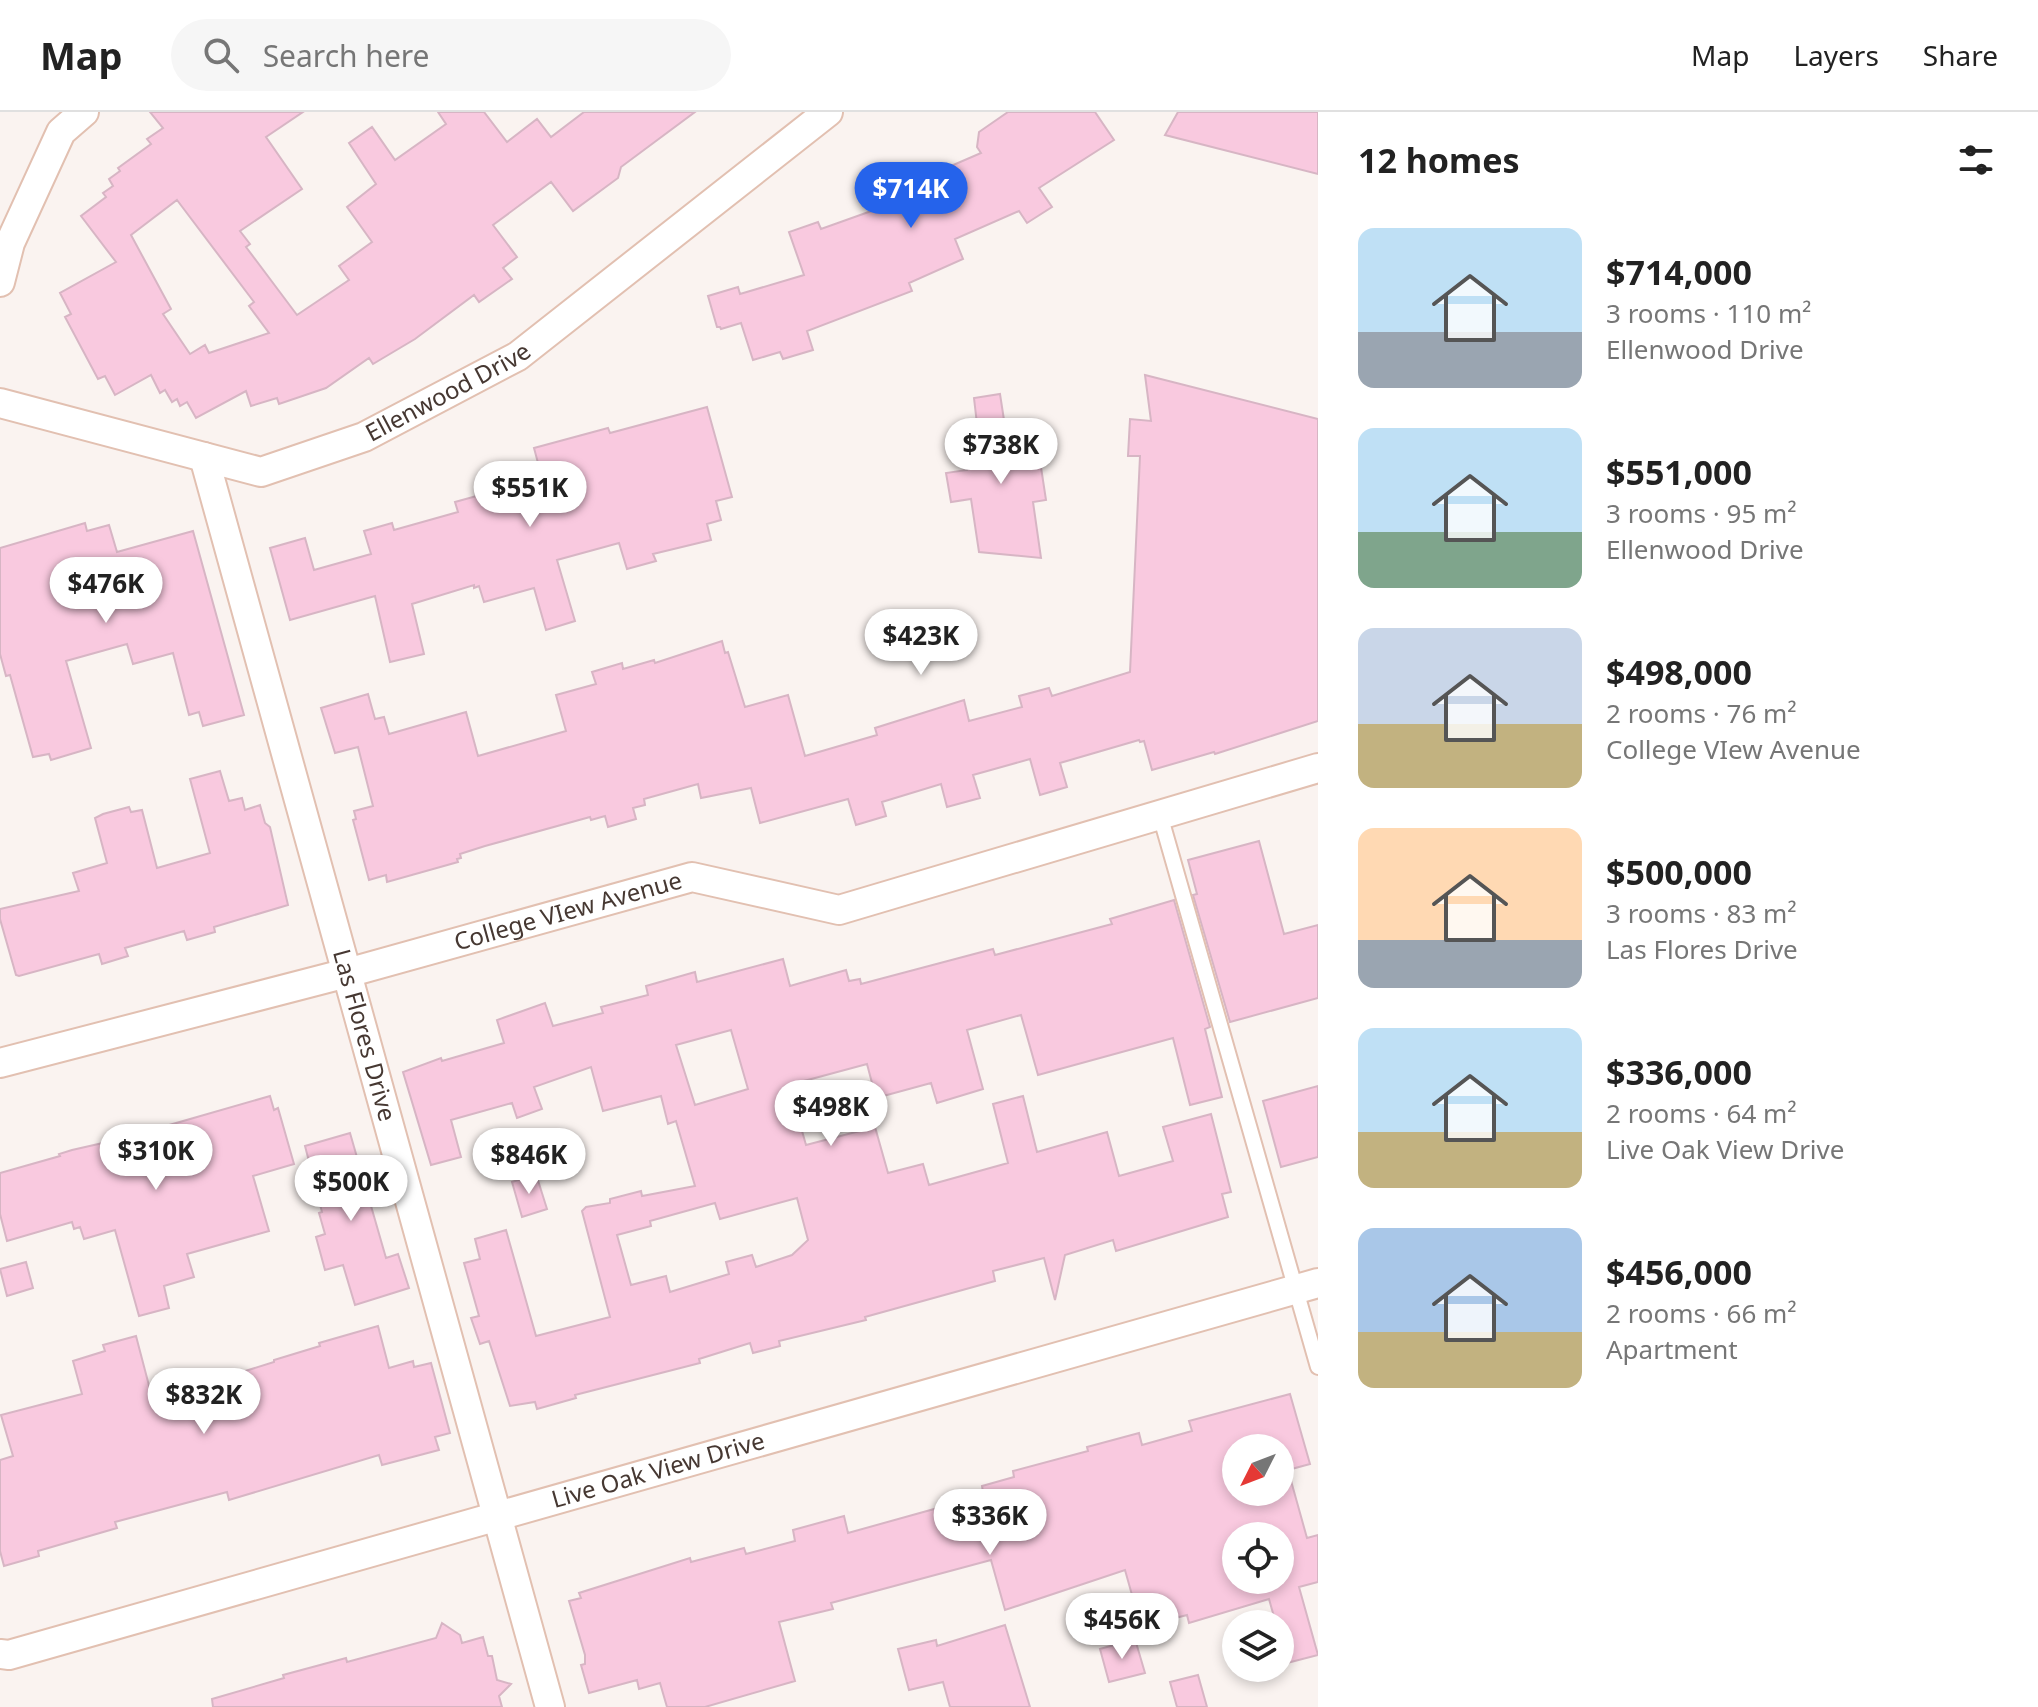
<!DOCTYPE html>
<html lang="en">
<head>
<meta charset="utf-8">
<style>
	:root { --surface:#fff; --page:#f6f6f6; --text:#222; --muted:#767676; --line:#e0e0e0; --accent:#2563eb }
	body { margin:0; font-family:"Noto Sans",sans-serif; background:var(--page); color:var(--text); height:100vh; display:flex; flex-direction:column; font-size:30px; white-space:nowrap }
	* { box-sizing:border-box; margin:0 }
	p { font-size:26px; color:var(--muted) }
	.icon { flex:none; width:44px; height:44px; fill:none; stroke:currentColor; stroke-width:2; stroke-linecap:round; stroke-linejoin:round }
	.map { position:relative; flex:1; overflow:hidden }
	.side { display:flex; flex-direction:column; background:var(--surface); width:720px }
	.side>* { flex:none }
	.needle { width:52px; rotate:228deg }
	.buttons { position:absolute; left:1222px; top:1322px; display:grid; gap:16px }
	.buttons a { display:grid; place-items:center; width:72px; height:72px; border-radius:50%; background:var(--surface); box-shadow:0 4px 12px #0003; font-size:40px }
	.price { position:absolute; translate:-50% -68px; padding:0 18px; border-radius:28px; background:#fff; color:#222; font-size:26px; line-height:52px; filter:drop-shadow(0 2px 4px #0008) }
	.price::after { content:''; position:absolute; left:50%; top:48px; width:24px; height:18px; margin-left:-12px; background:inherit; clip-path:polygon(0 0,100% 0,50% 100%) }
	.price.current { background:var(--accent); color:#fff }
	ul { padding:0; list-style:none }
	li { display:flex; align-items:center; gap:24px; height:200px; padding:0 40px }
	li span { display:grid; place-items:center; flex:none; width:224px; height:160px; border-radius:16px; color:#555 }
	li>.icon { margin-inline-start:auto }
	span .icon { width:96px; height:96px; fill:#fffc; stroke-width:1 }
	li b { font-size:34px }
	h2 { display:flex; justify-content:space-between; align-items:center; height:96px; padding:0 40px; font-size:34px }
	header { display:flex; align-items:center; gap:48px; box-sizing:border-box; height:112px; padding:0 40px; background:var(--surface); border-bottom:2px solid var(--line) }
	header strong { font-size:38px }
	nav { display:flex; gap:44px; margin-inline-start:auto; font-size:28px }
	.search { width:560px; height:72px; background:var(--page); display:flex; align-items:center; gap:20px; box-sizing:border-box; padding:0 28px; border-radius:44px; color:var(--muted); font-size:30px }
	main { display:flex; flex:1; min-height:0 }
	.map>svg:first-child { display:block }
	.building { fill:#f9c9df; stroke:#d7b5c4; stroke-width:2; fill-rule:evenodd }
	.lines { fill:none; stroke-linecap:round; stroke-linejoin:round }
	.lane-casing { stroke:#e2c0b1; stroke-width:18 }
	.street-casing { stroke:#e2c0b1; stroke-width:32 }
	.lane { stroke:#fff; stroke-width:14 }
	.street { stroke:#fff; stroke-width:28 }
	.labels { text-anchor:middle; stroke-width:7; stroke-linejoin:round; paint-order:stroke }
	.street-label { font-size:24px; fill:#463832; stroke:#faf3f0 }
</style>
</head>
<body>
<header>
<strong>Map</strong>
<div class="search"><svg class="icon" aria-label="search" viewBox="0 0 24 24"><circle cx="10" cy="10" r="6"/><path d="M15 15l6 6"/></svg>Search here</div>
<nav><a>Map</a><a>Layers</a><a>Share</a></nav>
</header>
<main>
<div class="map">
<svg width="1318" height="1595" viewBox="0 0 1318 1595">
	<rect width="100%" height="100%" fill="#faf3f0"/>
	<path class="building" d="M150 0H303L266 25 302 77 240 119 250 132 246 135 297 203 349 168 339 154 372 130 347 95 376 72 349 31 372 15 395 48 446 12 438 0H484L507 30 537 7 551 25 584 0H695L621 55 618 66 573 99 551 70 493 113 517 145 503 156 512 167 479 190 474 183 415 227 373 252 369 246 326 276 279 292 277 286 251 294 246 279 196 306 187 290 180 294 177 287 172 290 165 278 160 281 151 263 115 283 105 264 98 267 65 205 71 202 60 181 116 150 81 104 106 85 103 81 113 74 109 67 120 59 118 56 151 32 147 27 163 16ZM177 88 254 190 249 194 269 221 209 241 205 233 190 242 163 202 171 197 131 123Z
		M1008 0H1095L1114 28 1039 76 1052 95 1027 111 1019 99 955 127 963 147 909 171 912 179 807 219 813 238 783 247 780 240 753 248 741 211 721 217 720 215H717L708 184 738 175 740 182 804 163 789 120 818 110 821 117 891 92 884 67 912 55 917 67H921L981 41 977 35 979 20Z
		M1178 0H1318V62L1165 23Z
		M1145 263 1318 307V609L1215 642 1214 640 1152 658 1144 629 1140 630 1139 628 1060 651 1067 675 1040 683 1030 647 973 663 980 686 947 695 941 672 882 690 886 704 856 713 848 687 760 711 751 676 701 686 698 672 644 687 645 693 633 696 636 707 608 715 605 704 591 708 590 705 485 734 460 742 461 746 457 747 458 750 387 770 386 763 369 768 353 708 356 707 354 699 373 694 358 635 335 641 321 596 368 582 375 607 384 605 389 622 466 600 478 644 566 619 556 583 596 572 592 560 622 551 623 557 654 548 655 551 722 529 725 541 728 540 745 595 788 583 805 644 877 623 875 616 964 588 969 609 1022 595 1019 584 1049 576 1052 584 1130 560 1140 344H1128L1130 307 1151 309Z
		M1000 282 1008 334 1037 329 1046 388 1033 390 1041 446 979 440 971 387 951 390 946 361 967 358 964 340 980 338 974 286Z
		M707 295 732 385 716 389 721 408 707 412 711 428 653 442 656 449 627 457 619 431 557 448 575 509 546 518 534 476 484 490 479 474 474 476V473L412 492 424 542 390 550 375 484 290 508 270 436 305 426 314 458 371 442 364 419 392 411 394 418 458 400 455 390 542 366 534 336 608 316 610 321Z
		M85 411 87 419 109 413 117 440 193 419 244 603 203 614 199 600 189 603 173 541 133 552 127 532 66 549 91 636 51 648 49 642 33 645 10 563 6 564 0 542V436Z
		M220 659 229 689 242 686 245 698 260 693 265 711 270 715 288 793 214 815 215 820 187 828 184 819 125 836 128 844 102 852 99 842 19 864 16 863 0 807V797L79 779 73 761 107 751 95 706 103 702 129 695 131 700 142 698 157 756 210 741 190 667Z
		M1259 729 1284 822 1318 813V886L1230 910 1193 783 1197 782 1188 748Z
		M1174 788 1210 915 1205 917 1222 985 1190 993 1173 926 1038 963 1021 903 967 918 983 977 937 991 931 971 876 986 867 952 789 973 806 1033 875 1015 888 1061 923 1052 929 1073 1008 1051 993 992 1023 984 1037 1040 1107 1020 1119 1064 1173 1049 1163 1015 1211 1002 1231 1080 1222 1082 1228 1105 1116 1139 1113 1128 1065 1143 1055 1188 1044 1146 993 1159 995 1169 865 1205 866 1208 779 1229 780 1234 753 1241 750 1231 699 1247 700 1251 575 1283 576 1286 537 1297 535 1290 510 1294 489 1229 480 1232 471 1206 479 1204 464 1151 480 1147 475 1127 506 1118 536 1224 610 1205 582 1099 586 1095 610 1091V1087L641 1079 642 1084 695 1074 676 1009 668 1012 661 984 603 999 591 955 534 975 542 997 517 1006 512 991 451 1008 461 1045 431 1053 403 960 441 946 442 949 504 931 497 908 545 891 553 914 603 901 601 895 648 883 646 874 695 860 697 870 783 847 790 874 846 858 849 869 860 867 861 872 993 837 995 843 1112 812 1110 807ZM731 918 748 977 695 993 676 933ZM797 1086 808 1128 792 1143 756 1155 752 1143 726 1150 729 1162 670 1180 666 1164 631 1173 617 1123 651 1114 650 1109 715 1091 720 1107Z
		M1318 974V1045L1281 1055 1263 989Z
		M270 984 274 998 278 996 294 1052 253 1064 269 1119 187 1142 194 1165 164 1174 169 1196 139 1204 115 1118 84 1127 80 1115 74 1117 72 1110 7 1129 0 1102V1061L60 1044 59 1042 72 1038 160 1018 159 1016Z
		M350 1021 386 1146 398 1142 409 1176 355 1193 343 1153 325 1158 316 1125 325 1122 319 1101 322 1100 305 1034Z
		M536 1062 547 1097 522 1105 512 1070Z
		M26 1150 33 1176 7 1184 0 1157Z
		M378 1214 389 1256 413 1249 414 1255 431 1251 450 1321 435 1325 439 1338 382 1353 379 1343 229 1388 227 1380 115 1410 117 1416 38 1439 39 1444 4 1454 0 1439V1348L13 1344 1 1303 82 1282 73 1249 105 1239 103 1233 136 1224 152 1285 239 1261 274 1250V1248L320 1234 319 1231Z
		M1290 1282 1310 1352 1288 1358 1307 1426 1318 1423V1470L1299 1475 1318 1543 1287 1551 1280 1528V1512H1276L1269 1487 1189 1511 1187 1503 1141 1515 1125 1458 1005 1498 991 1448 831 1491 833 1497 779 1510 795 1569 705 1595H667L660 1571 639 1577 637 1568 589 1581 581 1553 585 1552V1543L569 1489 581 1486 579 1481 690 1446 691 1450 744 1436 746 1442 795 1429 793 1418 844 1404 848 1421 952 1392 951 1390 983 1380 982 1374 1014 1365 1013 1359 1088 1339 1087 1335 1139 1321 1142 1333 1192 1319 1189 1309ZM1236 1336H1280V1380H1236ZM1236 1424H1280V1468H1236Z
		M442 1511 460 1523 462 1531 483 1525 488 1544H492L497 1568 511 1572 499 1584 502 1595H213L212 1587 284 1566 283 1563 346 1546 347 1550 436 1526Z
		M1005 1513 1030 1595H950L943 1570 909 1578 898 1537 936 1528 937 1534Z
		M1135 1527 1145 1561 1109 1570 1100 1537Z
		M1198 1563 1207 1595H1177L1170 1570Z"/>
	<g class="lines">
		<g class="lane-casing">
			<path id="lane" d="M1160 703 1318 1255"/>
		</g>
		<g class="street-casing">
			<g id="street">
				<path d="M0 170 10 131 61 20 84 0"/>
				<path id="s1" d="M0 291 261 360 364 325 518 244 828 0"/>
				<path id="s2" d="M204 345 550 1595"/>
				<path id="s3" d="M0 951 347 861 692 765 839 798 1318 656"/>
				<path id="s4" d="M0 1542 9 1543 1318 1171"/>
			</g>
		</g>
		<use href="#lane" class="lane"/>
		<use href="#street" class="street"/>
	</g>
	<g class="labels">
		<g class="street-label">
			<text dy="8" stroke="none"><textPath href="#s1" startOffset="474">Ellenwood Drive</textPath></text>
			<text dy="8" stroke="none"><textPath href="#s3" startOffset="588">College VIew Avenue</textPath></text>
			<text dy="8" stroke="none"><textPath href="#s2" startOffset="600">Las Flores Drive</textPath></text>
			<text dy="8" stroke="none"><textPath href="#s4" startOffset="684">Live Oak View Drive</textPath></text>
		</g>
	</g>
</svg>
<div class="buttons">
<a><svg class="needle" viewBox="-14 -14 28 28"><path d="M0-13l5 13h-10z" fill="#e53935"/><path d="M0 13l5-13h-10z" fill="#767676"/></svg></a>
<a><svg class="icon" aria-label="locate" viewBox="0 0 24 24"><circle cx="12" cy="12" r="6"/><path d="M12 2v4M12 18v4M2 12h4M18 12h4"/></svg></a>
<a><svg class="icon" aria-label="layers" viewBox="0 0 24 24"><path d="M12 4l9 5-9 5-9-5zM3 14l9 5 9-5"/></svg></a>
</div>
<b class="price current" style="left:911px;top:118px">$714K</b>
<b class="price" style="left:1001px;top:374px">$738K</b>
<b class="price" style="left:530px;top:417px">$551K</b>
<b class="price" style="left:106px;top:513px">$476K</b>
<b class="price" style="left:921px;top:565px">$423K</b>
<b class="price" style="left:831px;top:1036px">$498K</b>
<b class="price" style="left:156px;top:1080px">$310K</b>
<b class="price" style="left:529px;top:1084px">$846K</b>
<b class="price" style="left:351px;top:1111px">$500K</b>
<b class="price" style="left:204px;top:1324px">$832K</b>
<b class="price" style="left:990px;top:1445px">$336K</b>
<b class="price" style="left:1122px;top:1549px">$456K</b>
</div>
<section class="side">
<h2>12 homes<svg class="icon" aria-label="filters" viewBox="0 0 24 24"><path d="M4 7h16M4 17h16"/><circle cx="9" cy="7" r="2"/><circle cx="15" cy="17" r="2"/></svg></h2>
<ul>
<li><span style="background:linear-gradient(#bfe0f5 65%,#9aa5b1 0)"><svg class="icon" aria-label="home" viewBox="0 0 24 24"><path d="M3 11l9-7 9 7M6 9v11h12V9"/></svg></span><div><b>$714,000</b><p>3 rooms · 110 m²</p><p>Ellenwood Drive</p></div></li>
<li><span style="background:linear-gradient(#bfe0f5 65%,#7fa58c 0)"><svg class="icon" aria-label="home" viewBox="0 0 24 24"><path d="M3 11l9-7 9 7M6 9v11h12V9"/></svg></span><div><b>$551,000</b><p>3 rooms · 95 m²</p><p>Ellenwood Drive</p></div></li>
<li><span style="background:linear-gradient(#c9d6e8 60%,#c2b280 0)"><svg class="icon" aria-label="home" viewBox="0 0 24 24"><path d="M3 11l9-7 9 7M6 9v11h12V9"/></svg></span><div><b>$498,000</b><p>2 rooms · 76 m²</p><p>College VIew Avenue</p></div></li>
<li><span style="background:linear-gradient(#ffd9b3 70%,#9aa5b1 0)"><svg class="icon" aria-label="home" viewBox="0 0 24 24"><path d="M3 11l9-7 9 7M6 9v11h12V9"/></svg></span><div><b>$500,000</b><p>3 rooms · 83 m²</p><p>Las Flores Drive</p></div></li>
<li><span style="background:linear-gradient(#bfe0f5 65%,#c2b280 0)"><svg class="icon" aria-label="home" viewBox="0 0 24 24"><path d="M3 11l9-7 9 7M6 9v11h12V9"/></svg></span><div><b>$336,000</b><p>2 rooms · 64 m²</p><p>Live Oak View Drive</p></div></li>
<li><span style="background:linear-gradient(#a9c7e8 65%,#c2b280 0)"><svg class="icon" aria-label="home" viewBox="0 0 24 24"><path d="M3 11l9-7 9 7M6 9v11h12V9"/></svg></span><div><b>$456,000</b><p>2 rooms · 66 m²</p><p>Apartment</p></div></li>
</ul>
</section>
</main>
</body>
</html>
